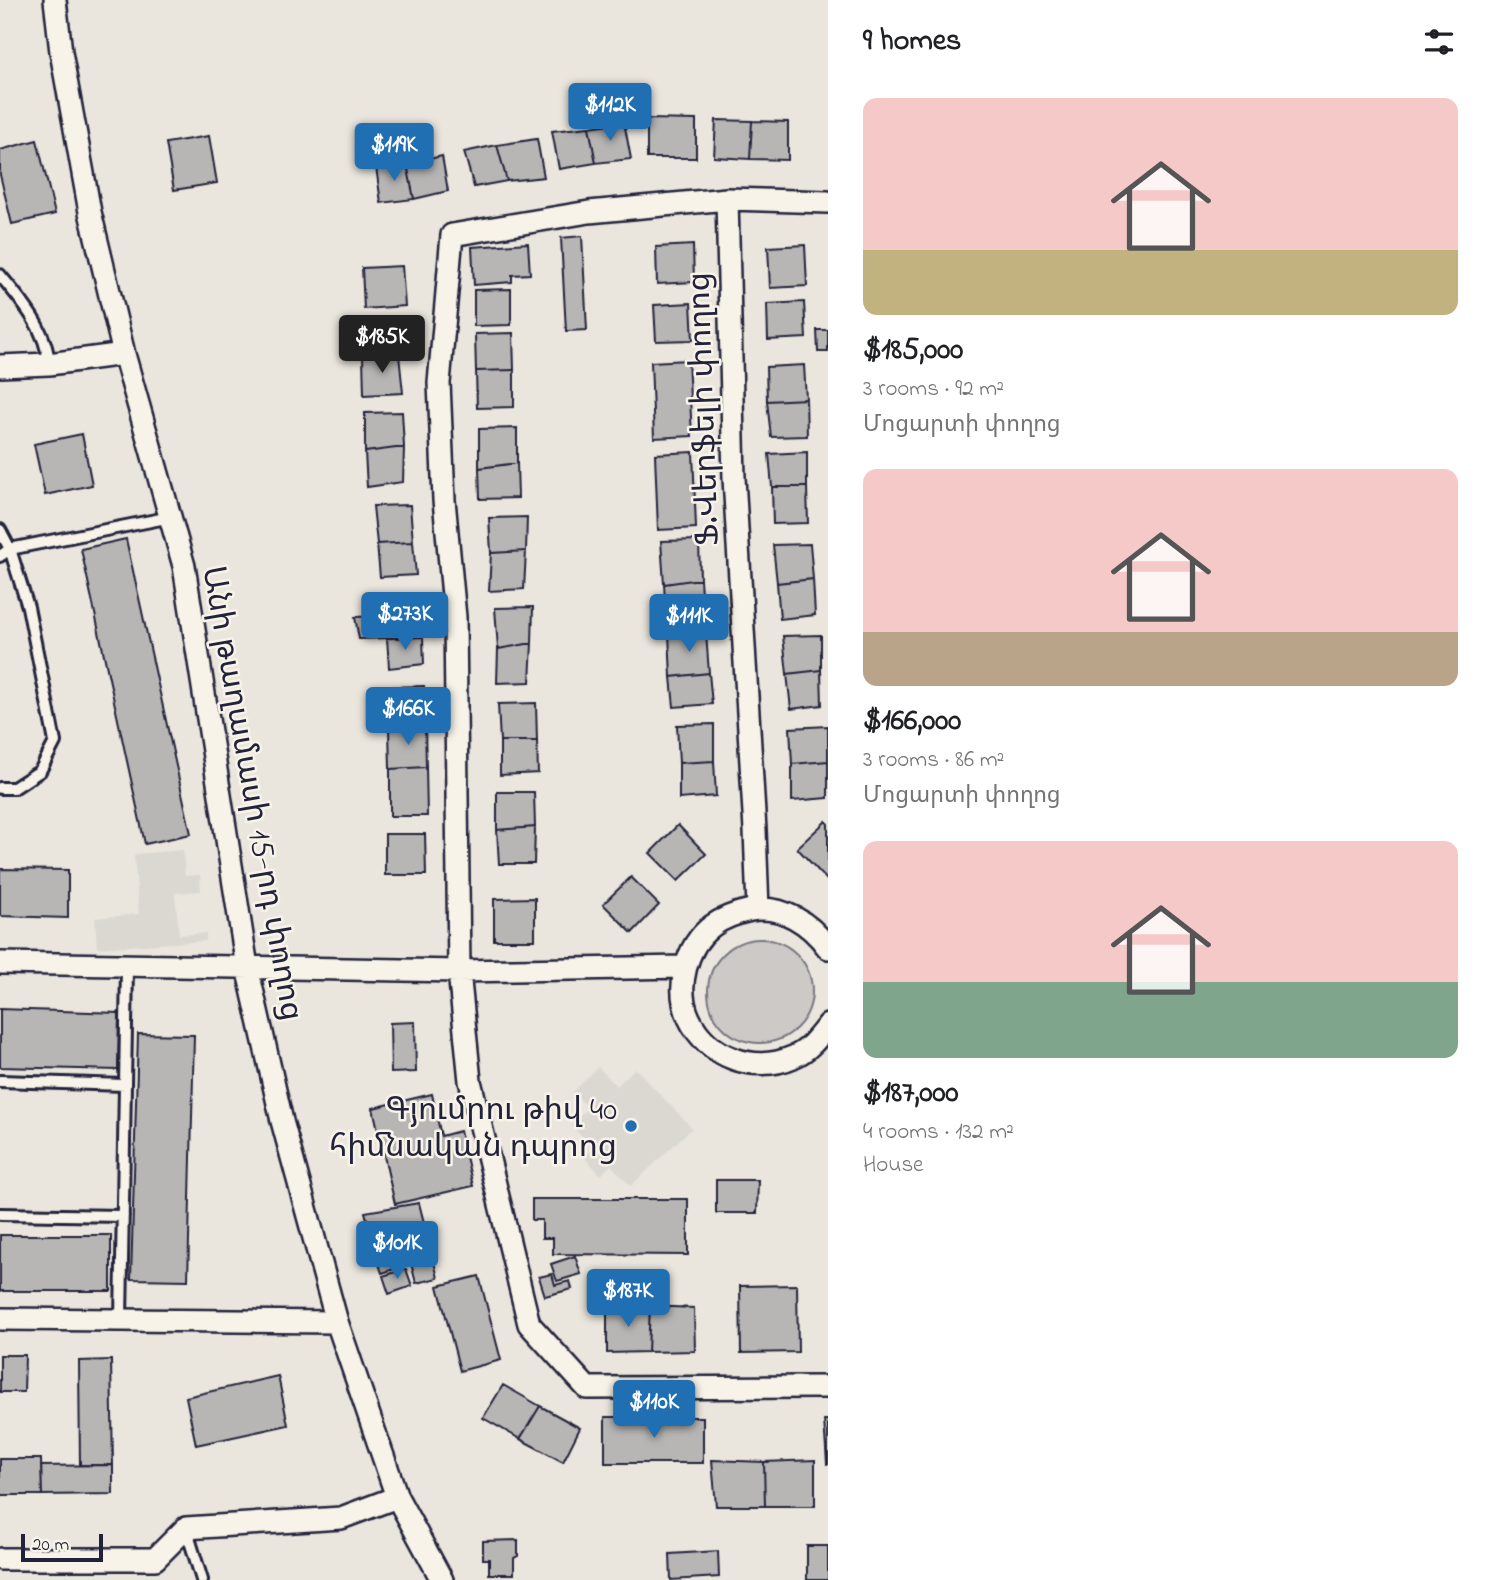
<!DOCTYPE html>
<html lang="en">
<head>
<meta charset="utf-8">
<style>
	:root { --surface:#fff; --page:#f6f6f6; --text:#202124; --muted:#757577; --accent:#1f6fb2 }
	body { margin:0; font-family:"Indie Flower","Noto Sans Armenian",sans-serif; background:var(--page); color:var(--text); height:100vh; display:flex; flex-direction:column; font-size:26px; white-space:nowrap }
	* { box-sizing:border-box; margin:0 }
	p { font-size:23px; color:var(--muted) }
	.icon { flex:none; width:38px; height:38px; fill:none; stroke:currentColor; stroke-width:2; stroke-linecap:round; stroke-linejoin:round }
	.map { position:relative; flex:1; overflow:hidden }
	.details { display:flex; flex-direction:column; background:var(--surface); width:665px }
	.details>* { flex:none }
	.scale { position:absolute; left:21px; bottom:18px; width:82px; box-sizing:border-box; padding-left:7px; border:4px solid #22223b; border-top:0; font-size:19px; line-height:24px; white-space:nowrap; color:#22223b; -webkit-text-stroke:5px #f7f3e8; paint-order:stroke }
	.price { position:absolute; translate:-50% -60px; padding:0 16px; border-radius:7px; background:var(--accent); color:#fff; font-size:23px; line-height:46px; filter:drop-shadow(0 2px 4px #0008) }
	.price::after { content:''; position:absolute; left:50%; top:42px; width:21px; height:16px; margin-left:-10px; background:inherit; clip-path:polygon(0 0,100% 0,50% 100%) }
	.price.active { background:#222; color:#fff }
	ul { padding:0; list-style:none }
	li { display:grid; align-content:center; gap:14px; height:371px; padding:0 35px }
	li span { display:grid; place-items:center; height:217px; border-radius:14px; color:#555 }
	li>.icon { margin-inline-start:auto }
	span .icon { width:126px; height:126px; fill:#fffc; stroke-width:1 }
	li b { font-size:30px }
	h2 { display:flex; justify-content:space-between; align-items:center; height:84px; padding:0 35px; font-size:30px }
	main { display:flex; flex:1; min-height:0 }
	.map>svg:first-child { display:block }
	.built { fill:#dbd8d2 }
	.green { fill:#cdc9c6; stroke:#787680; stroke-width:2 }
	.building { fill:#b8b6b5; stroke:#22223b; stroke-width:2 }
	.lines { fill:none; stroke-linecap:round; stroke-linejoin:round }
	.lane-casing { stroke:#22223b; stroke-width:16 }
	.street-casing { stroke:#22223b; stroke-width:26 }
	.lane { stroke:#f7f3e8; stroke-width:10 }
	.street { stroke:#f7f3e8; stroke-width:21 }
	.poi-dot { fill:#1f6fb2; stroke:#f7f3e8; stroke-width:2.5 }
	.labels { text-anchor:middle; stroke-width:5; stroke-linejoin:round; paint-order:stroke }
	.street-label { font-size:32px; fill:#22223b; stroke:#f7f3e8 }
	.poi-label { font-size:32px; fill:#22223b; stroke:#f7f3e8; text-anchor:end }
</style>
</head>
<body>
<main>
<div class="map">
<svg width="828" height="1580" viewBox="0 0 828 1580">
	<rect width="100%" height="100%" fill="#eae6de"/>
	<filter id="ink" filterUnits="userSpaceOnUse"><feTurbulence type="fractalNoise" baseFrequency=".0143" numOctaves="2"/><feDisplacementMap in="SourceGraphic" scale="14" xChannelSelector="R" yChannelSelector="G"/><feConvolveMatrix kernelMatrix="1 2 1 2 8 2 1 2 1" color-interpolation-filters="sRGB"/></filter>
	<g filter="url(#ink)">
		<path class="built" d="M183 850 185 876 200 875 201 891 175 893 179 935 206 933V941L97 948 95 918 139 914 134 854Z
			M598 1067 617 1086 635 1068 692 1128 631 1186 611 1165 601 1175 584 1157 593 1148 571 1125 588 1108 573 1092Z"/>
		<path class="green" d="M708 991a52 52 0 1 1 104 0a52 52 0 1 1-104 0Z"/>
		<path class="building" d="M647 119 696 120V158H647Z
			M716 120 752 121 750 159 714 157Z
			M752 121 788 122V160L750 159Z
			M624 122 631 159 596 163 589 127Z
			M589 127 596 163 559 169 552 131Z
			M209 136 217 183 174 190 166 143Z
			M537 139 544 177 507 181 497 145Z
			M37 140 55 214 12 224 0 175V150Z
			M497 145 507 181 474 187 464 152Z
			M442 156 448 191 414 199 407 164Z
			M407 164 414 199 381 203 376 167Z
			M582 236 587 330 566 331 561 238Z
			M528 243 530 274 512 275V282L474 285 472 247Z
			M693 245 694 282 657 284 656 247Z
			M805 245 807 286 770 288 768 247Z
			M402 266 405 306 364 309 362 268Z
			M511 289V325L474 326V290Z
			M804 302 806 338 768 340 767 304Z
			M691 303 693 340 656 341 654 305Z
			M400 320 399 355 363 356 362 321Z
			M817 330H828V352H818Z
			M513 333 514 370 476 371 475 334Z
			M399 355 403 393 364 395 363 356Z
			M688 360 692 436 654 438 651 362Z
			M804 365 806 399 767 401 766 367Z
			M514 370V407L477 408 476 371Z
			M806 399 807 436 771 437 767 401Z
			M402 412 404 447 365 452V413Z
			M517 428V463L479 468V429Z
			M82 434 92 485 45 495 34 444Z
			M404 447 403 482 367 487 365 452Z
			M693 452 696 528 658 530 655 454Z
			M807 452V487H772L769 454Z
			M517 463 518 498 480 499 479 468Z
			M772 487H807L808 523 773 524Z
			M410 505 413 542 377 544 373 506Z
			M527 517 526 551 491 553 489 518Z
			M126 539 191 834 145 844 81 549Z
			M699 540 700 579 664 584 661 541Z
			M413 542 416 575 380 577 377 544Z
			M810 544 813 579 777 583 773 545Z
			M526 551 524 589 489 591 491 553Z
			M700 579 702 609 666 615 664 584Z
			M813 579 815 615 780 619 777 583Z
			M382 597H420L423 637 359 639 355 617 383 616Z
			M533 607 532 643 498 649 495 608Z
			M706 633 709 673 671 677 669 634Z
			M821 635V670L787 674 783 636Z
			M423 637 424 664 389 668 387 638Z
			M532 643 530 682 497 683 498 649Z
			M821 670 822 705 791 709 787 674Z
			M709 673 712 704 674 707 671 677Z
			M424 686 425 725 389 728 386 687Z
			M536 703 537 741H500L498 704Z
			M714 724V761L679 763 677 725Z
			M425 725 426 767 390 769 389 728Z
			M828 726V761L792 764 790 728Z
			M500 741H537L538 773 500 775Z
			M714 761 716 796 679 799V763Z
			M828 761V798L792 801V764Z
			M426 767 427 816H390V769Z
			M497 792H534L535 827 497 830Z
			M826 821 828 824V881L797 848Z
			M678 825 706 854 678 881 650 853Z
			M535 827 534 864H499L497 830Z
			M385 834H425L426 875H385Z
			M0 869 68 870V918L0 916Z
			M631 877 659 905 632 933 603 904Z
			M535 898V940H494V899Z
			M0 1009 119 1013 118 1070 0 1067Z
			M415 1022 416 1072 391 1073 390 1023Z
			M138 1034 194 1035 188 1280 131 1279Z
			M432 1094 441 1136 460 1131 473 1186 395 1204 373 1108Z
			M716 1180H758L757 1213H716Z
			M532 1199H688V1255L553 1254V1238H542V1220H532Z
			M419 1203 438 1278 416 1283 402 1228 371 1233 365 1212Z
			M394 1231 397 1243 375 1249 372 1238Z
			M0 1235H111V1291H0Z
			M399 1245 404 1266 382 1273 375 1252Z
			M575 1256 581 1274 557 1281 551 1264Z
			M406 1269 412 1286 389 1294 383 1276Z
			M552 1274 555 1285 570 1281 572 1289 545 1296 539 1277Z
			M479 1276 501 1360 460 1371 438 1286Z
			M797 1285 798 1352 741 1353 740 1286Z
			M607 1306H650L648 1352 607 1353Z
			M650 1306 694 1308 695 1351 648 1352Z
			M0 1355H25L24 1392H0Z
			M111 1360 113 1465H80L79 1361Z
			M278 1376 288 1425 196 1445 186 1397Z
			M503 1385 540 1406 520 1439 483 1418Z
			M540 1406 580 1428 563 1462 520 1439Z
			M605 1417H703V1463H605Z
			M824 1420H828V1464H827Z
			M0 1459H41L42 1495H0Z
			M712 1460 764 1462 765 1506H716Z
			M815 1460V1506H765L764 1462Z
			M113 1465V1494L42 1495 41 1466Z
			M518 1540V1556L514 1558V1574H489V1559H483V1541Z
			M807 1546H828V1580H807Z
			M718 1551 719 1577 671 1580 670 1554Z"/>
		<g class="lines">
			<g class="lane-casing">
				<path id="lane" d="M0 275C21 300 47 330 49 364
					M0 530 10 549 171 517
					M0 556 10 549 28 607 55 742 40 771 14 788H0
					M0 1081 125 1085
					M0 1214 123 1216
					M121 1320 127 967
					M186 1528 202 1580"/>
			</g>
			<g class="street-casing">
				<path id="street" d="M55 0 61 52 90 212 124 354 184 566 247 967 282 1121 337 1322 397 1497 442 1580
					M727 199 734 478 755 830 758 909
					M828 202 727 199 589 212 452 235 439 383 444 500 455 617 459 971 470 1081 529 1324 587 1388 828 1387
					M0 366 49 364 124 354
					M828 948C811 924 782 904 751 910 737 913 724 917 712 926 686 946 675 988 689 1018 707 1057 754 1074 793 1057 808 1051 818 1038 828 1025
					M0 963 459 971 685 967
					M0 1319 337 1322
					M0 1559H155L186 1528 341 1518 397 1497"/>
			</g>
			<use href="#lane" class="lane"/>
			<use href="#street" class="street"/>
		</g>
	</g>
	<circle class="poi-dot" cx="631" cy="1126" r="7"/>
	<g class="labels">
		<g class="street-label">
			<text transform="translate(702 409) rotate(-92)" y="11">Ֆ.Վերֆելի փողոց</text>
			<text transform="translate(254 793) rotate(80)" y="11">Անի թաղամասի 15-րդ փողոց</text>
		</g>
		<g class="poi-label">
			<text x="617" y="1119">Գյումրու թիվ 40<tspan x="617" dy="37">հիմնական դպրոց</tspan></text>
		</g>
	</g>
</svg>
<div class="scale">20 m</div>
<b class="price" style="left:610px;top:143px">$112K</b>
<b class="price" style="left:394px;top:183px">$119K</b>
<b class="price active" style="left:382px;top:375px">$185K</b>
<b class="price" style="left:405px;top:652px">$273K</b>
<b class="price" style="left:689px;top:654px">$111K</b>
<b class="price" style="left:408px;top:747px">$166K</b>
<b class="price" style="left:397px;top:1281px">$101K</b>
<b class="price" style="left:628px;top:1329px">$187K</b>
<b class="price" style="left:654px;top:1440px">$110K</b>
</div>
<section class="details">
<h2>9 homes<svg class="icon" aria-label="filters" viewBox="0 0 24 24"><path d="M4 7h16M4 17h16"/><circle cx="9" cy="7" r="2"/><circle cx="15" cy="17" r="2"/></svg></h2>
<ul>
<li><span style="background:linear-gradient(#f6c9c9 70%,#c2b280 0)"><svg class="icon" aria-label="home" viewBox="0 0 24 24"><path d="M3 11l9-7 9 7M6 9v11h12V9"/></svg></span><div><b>$185,000</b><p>3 rooms · 92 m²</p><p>Մոցարտի փողոց</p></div></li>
<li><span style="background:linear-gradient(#f6c9c9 75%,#b9a48a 0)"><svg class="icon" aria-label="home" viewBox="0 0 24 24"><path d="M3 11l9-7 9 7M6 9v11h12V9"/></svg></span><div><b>$166,000</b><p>3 rooms · 86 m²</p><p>Մոցարտի փողոց</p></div></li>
<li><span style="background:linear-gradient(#f6c9c9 65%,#7fa58c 0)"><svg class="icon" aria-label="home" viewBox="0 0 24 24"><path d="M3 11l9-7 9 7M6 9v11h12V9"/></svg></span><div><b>$187,000</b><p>4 rooms · 132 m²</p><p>House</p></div></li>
</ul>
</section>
</main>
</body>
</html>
